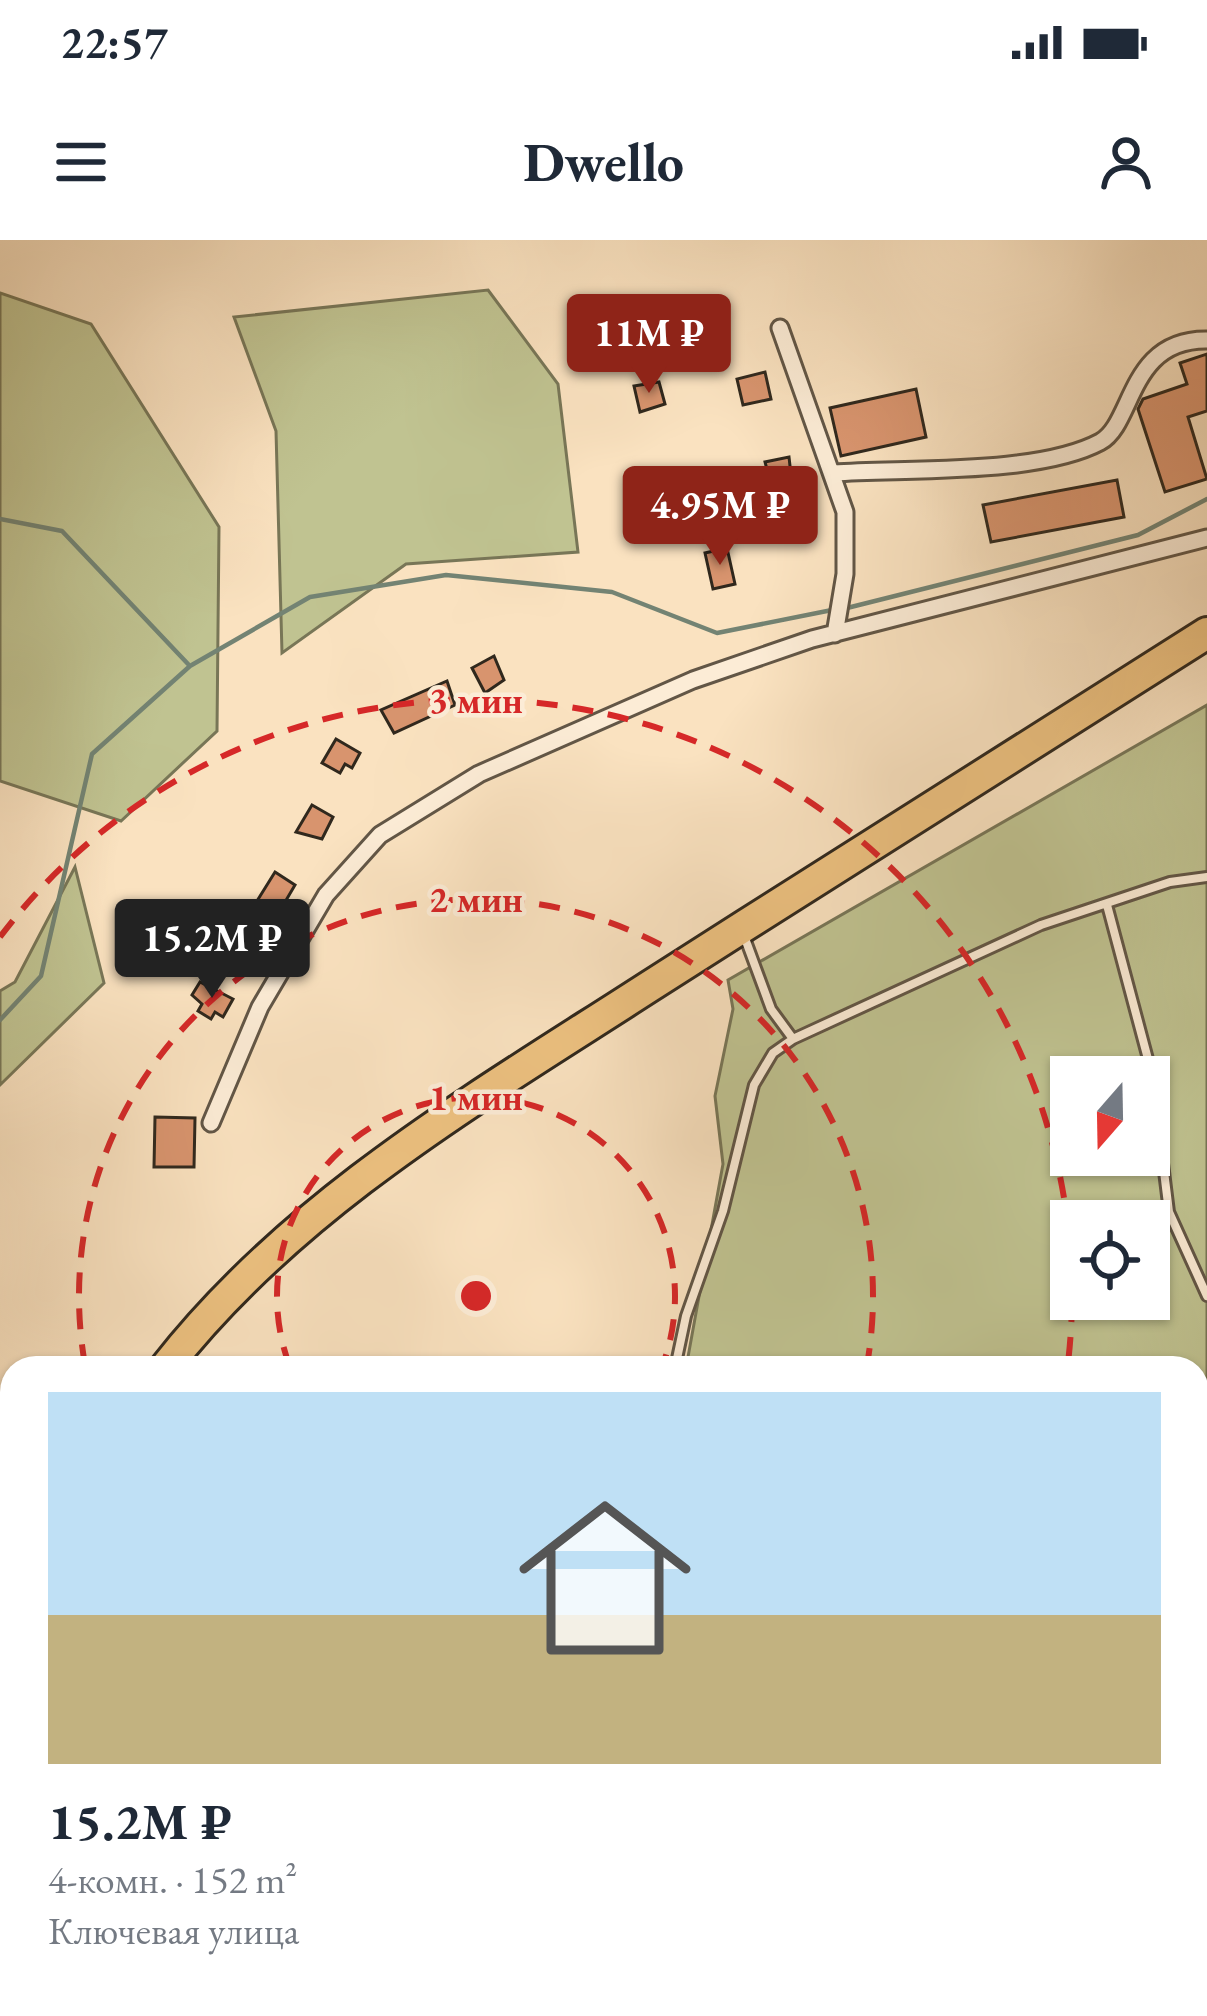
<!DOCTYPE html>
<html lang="ru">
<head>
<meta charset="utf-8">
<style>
	:root { --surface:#fff; --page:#f2f2f3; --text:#1f2937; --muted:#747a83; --line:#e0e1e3; --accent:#8f2418 }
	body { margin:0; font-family:"EB Garamond",serif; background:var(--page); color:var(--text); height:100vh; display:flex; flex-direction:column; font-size:45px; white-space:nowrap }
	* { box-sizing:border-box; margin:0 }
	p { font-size:39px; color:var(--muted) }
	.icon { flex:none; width:66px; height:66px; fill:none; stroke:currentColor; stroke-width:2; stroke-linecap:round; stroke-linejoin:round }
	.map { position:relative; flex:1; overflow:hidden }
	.sheet { position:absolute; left:0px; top:1116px; width:1209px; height:660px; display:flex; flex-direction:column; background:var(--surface); border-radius:36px 36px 0 0; box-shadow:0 3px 9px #0004 }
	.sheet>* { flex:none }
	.needle { width:78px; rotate:200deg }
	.tools { position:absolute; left:1050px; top:816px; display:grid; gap:24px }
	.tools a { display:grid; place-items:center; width:120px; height:120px; border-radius:0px; background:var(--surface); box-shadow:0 3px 9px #0004; font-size:60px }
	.price { position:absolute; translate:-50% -102px; padding:0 27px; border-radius:12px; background:var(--accent); color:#fff; font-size:39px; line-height:78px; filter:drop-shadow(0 3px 6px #0008) }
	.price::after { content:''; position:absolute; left:50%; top:72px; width:36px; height:27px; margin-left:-18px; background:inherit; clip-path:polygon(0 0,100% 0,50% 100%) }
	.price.selected { background:#222; color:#fff }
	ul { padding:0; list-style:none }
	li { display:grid; align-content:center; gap:24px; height:636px; padding:0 48px }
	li+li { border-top:3px solid var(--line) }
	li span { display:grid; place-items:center; height:372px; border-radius:0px; color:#555 }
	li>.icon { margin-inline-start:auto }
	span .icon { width:216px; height:216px; fill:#fffc; stroke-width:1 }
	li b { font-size:51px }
	.status { display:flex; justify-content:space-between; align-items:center; height:84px; padding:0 60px; background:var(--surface); direction:ltr }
	.status svg { height:33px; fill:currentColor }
	header { display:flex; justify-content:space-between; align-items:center; height:156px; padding:0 48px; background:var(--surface); font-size:54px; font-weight:700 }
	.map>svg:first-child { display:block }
	.green { fill:#c0c391; stroke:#787657; stroke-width:3; fill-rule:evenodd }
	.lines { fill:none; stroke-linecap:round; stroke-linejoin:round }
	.stream { stroke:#738373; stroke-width:4.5 }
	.building { fill:#d8946e; stroke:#30281d; stroke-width:3 }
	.lane-casing { stroke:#625646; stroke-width:14 }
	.street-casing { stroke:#625646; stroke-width:21 }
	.highway-casing { stroke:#30281d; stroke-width:36 }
	.lane { stroke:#fcecd6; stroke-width:8 }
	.street { stroke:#fcecd6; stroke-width:15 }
	.highway { stroke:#edc180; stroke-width:30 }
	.ring { fill:none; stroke:#d62828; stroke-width:6; stroke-dasharray:21 15 }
	.centre { fill:#d62828; stroke:#fcecd6; stroke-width:6 }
	.ring-label { font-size:36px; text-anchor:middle; font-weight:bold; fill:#d62828; stroke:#fcecd6; stroke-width:9; stroke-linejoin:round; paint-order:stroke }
</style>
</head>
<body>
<div class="status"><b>22:57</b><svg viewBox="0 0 49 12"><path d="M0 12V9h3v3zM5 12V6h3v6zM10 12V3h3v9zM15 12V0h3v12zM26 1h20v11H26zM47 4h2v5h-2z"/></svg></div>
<header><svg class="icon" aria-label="menu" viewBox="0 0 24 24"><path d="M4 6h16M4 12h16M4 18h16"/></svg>Dwello<svg class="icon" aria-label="person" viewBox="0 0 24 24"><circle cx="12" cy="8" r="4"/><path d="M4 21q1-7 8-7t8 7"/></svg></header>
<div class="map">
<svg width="1207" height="1776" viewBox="0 0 1207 1776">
	<rect width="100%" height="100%" fill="#fae2c0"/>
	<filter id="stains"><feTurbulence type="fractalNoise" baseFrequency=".00167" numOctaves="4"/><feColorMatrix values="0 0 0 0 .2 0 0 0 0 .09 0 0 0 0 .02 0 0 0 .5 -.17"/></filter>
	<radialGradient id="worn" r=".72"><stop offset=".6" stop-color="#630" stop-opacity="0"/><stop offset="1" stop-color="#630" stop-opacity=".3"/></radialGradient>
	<path class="green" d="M488 50 558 144 578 312 406 324 282 413 276 191 234 77Z
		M0 53 91 84 219 287 217 491 121 581 0 541Z
		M1207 465V1167L1197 1159V1128H1160L1150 1120 1144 1128H686L723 924 715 856 733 769 728 740ZM1071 837H1149V915H1071ZM1071 981H1149V1059H1071Z
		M75 627 104 743 0 845V751L15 742Z"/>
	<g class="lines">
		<path class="stream" d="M0 279 62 291 188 424
			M843 369 1138 295 1207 259
			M0 780 41 736 92 514 190 426 310 357 446 335 612 352 717 393 832 370"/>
	</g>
	<path class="building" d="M1207 114V171L1188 177 1207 239 1165 252 1138 169 1143 159 1187 144 1180 123Z
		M765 132 771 159 743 165 737 139Z
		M659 142 665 164 640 172 634 146Z
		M916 149 926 197 841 216 830 168Z
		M789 217 792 244 772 249 765 222Z
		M1117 240 1124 277 991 302 983 265Z
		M727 308 735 344 713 349 705 313Z
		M494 416 504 440 485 453 472 428Z
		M447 441 455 465 394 493 381 470Z
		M336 499 360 513 352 528 345 524 340 533 322 523Z
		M312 565 333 577 322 599 296 592Z
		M275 632 295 645 278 674 257 661Z
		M200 742 233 759 223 777 215 772 211 779 198 771 202 764 192 755Z
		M155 877 195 878 194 927H154Z"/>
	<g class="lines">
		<g class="lane-casing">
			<path id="lane" d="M1107 665 1152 834 1169 972 1207 1056
				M743 693 771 769 793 799
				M675 1128 686 1076 723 971 754 845 773 813 793 799 1041 685 1170 642 1207 637"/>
		</g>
		<g class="street-casing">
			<path id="street" d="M780 88 845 272V334L835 394
				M834 233C908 228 1038 235 1100 202 1134 184 1128 99 1207 100
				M211 883 260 767 326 655 380 595 479 534 693 440 812 399 1207 298
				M0 1537 12 1555
				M0 1634 12 1617
				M219 1776 229 1764
				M821 1776 832 1764"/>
		</g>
		<g class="highway-casing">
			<path id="highway" d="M165 1128C293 964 475 859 647 748 833 629 1020 512 1207 393
				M0 1353 12 1336"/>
		</g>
		<use href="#lane" class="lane"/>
		<use href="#street" class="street"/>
		<use href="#highway" class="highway"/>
	</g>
	<g class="ring">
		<path d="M290 1127A199 199 0 1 1 662 1127"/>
		<path d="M85 1125A397 397 0 1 1 867 1125"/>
		<path d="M1072 1061A596 596 0 0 1 1068 1123M0 697A596 596 0 0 1 1071 1020"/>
	</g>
	<circle cx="476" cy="1056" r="18" class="centre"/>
	<g class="ring-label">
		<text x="476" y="473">3 мин</text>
		<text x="476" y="672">2 мин</text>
		<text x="476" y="870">1 мин</text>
	</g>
	<rect width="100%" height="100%" filter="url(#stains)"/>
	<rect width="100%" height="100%" fill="url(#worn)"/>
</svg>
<div class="tools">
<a><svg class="needle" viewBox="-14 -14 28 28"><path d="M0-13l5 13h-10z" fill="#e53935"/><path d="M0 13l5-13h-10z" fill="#747a83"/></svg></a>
<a><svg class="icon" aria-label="locate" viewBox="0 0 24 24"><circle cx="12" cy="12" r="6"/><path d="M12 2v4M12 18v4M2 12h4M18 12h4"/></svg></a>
</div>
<b class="price" style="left:649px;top:156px">11M ₽</b>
<b class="price" style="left:720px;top:328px">4.95M ₽</b>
<b class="price selected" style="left:212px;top:761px">15.2M ₽</b>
<section class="sheet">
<ul>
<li><span style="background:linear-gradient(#bfe0f5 60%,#c2b280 0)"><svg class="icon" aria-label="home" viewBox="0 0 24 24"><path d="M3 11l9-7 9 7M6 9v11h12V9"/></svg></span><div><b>15.2M ₽</b><p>4-комн. · 152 m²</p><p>Ключевая улица</p></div></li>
</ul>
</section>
</div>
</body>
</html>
